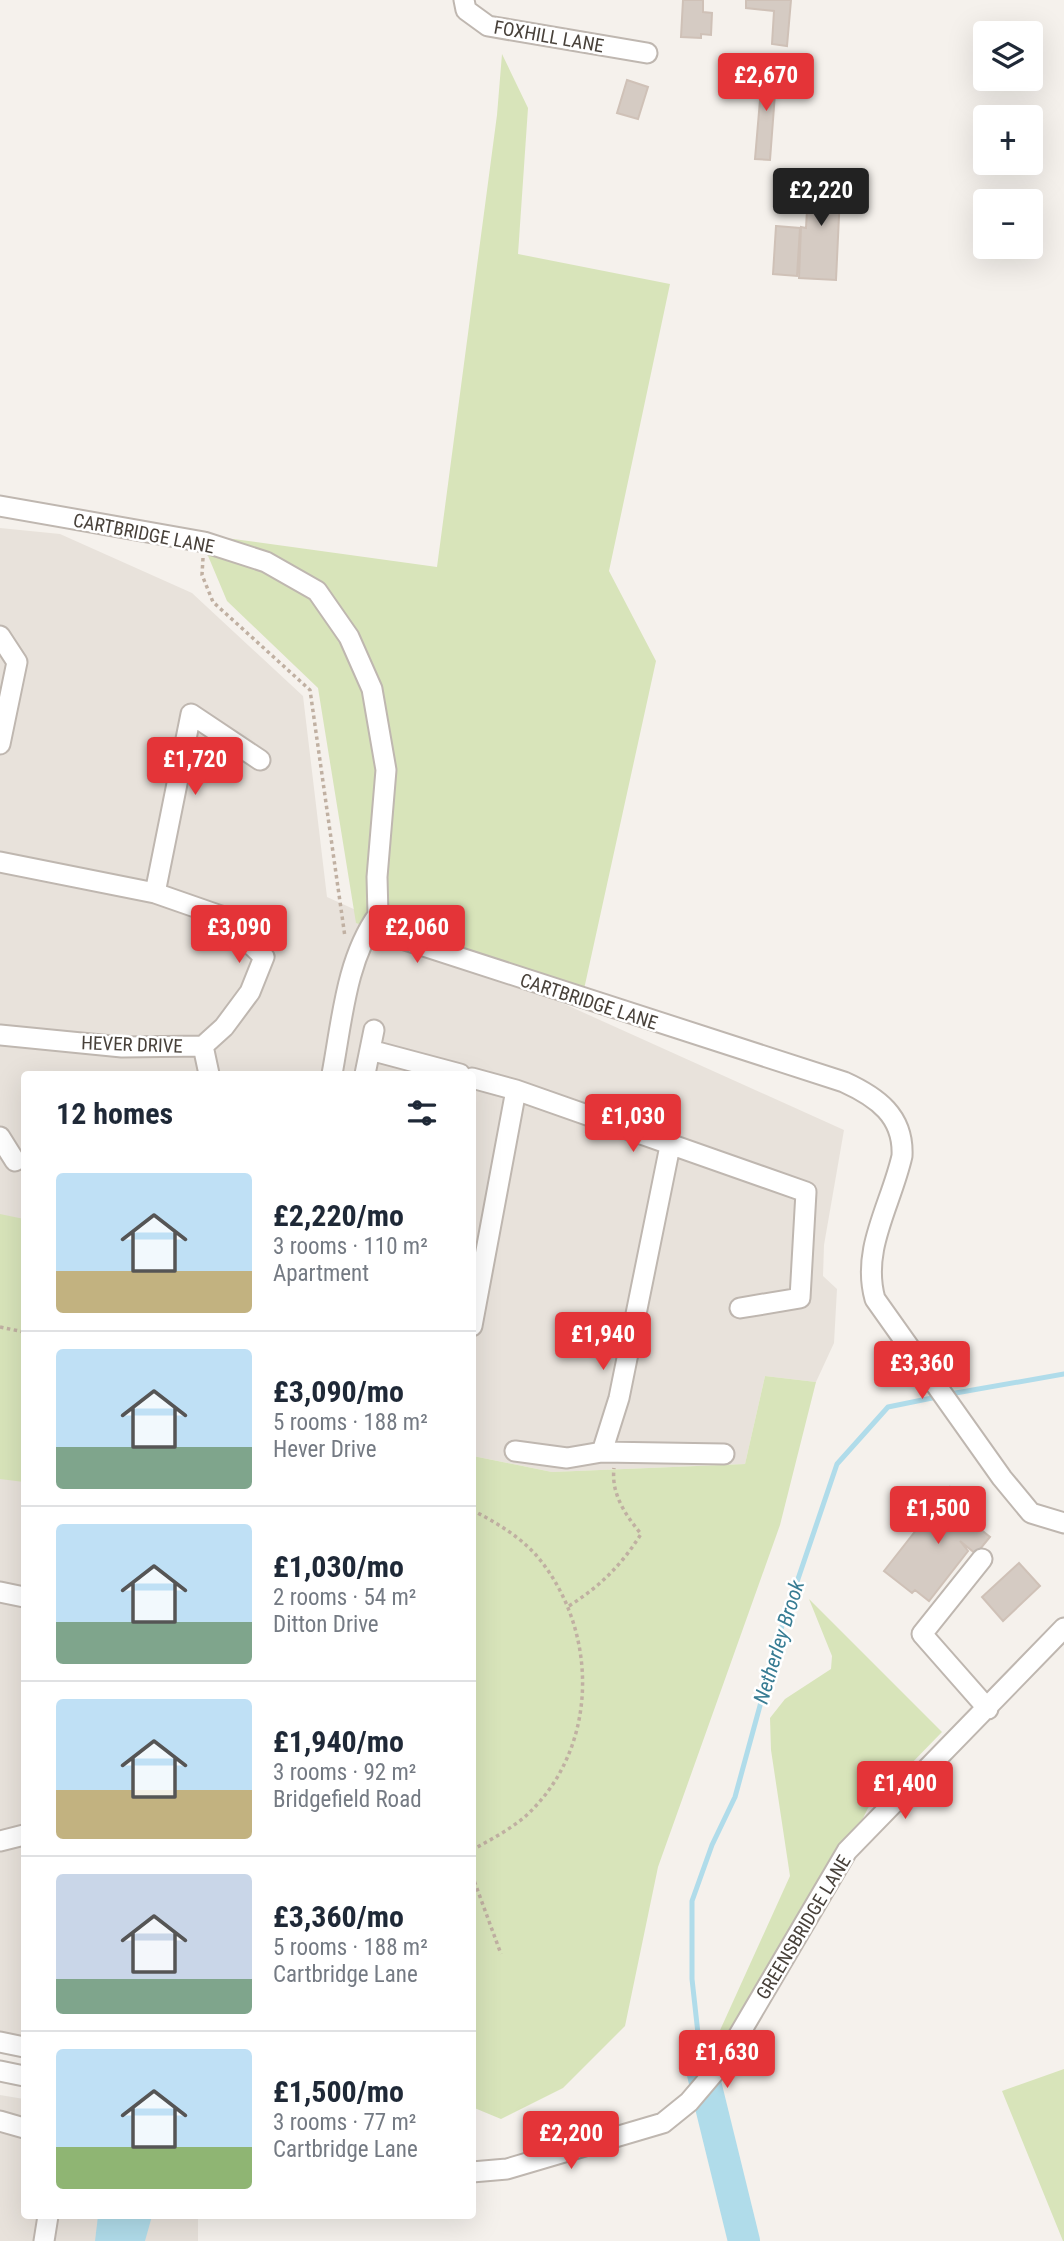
<!DOCTYPE html>
<html lang="en">
<head>
<meta charset="utf-8">
<style>
	:root { --surface:#fff; --page:#f6f6f7; --text:#1f2937; --muted:#747a83; --line:#e0e1e3; --accent:#e43438 }
	body { margin:0; font-family:"Roboto Condensed",sans-serif; background:var(--page); color:var(--text); height:100vh; display:flex; flex-direction:column; font-size:26px; white-space:nowrap }
	* { box-sizing:border-box; margin:0 }
	p { font-size:23px; color:var(--muted) }
	.icon { flex:none; width:38px; height:38px; fill:none; stroke:currentColor; stroke-width:2; stroke-linecap:round; stroke-linejoin:round }
	.map { position:relative; flex:1; overflow:hidden }
	.sheet { position:absolute; left:21px; top:1071px; width:455px; height:1148px; display:flex; flex-direction:column; background:var(--surface); border-radius:7px; box-shadow:0 7px 28px #0002 }
	.sheet>* { flex:none }
	.fabs { position:absolute; left:973px; top:21px; display:grid; gap:14px }
	.fabs a { display:grid; place-items:center; width:70px; height:70px; border-radius:7px; background:var(--surface); box-shadow:0 7px 28px #0002; font-size:35px }
	.price { position:absolute; translate:-50% -60px; padding:0 16px; border-radius:7px; background:var(--accent); color:#fff; font-size:23px; line-height:46px; filter:drop-shadow(0 2px 4px #0008) }
	.price::after { content:''; position:absolute; left:50%; top:42px; width:21px; height:16px; margin-left:-10px; background:inherit; clip-path:polygon(0 0,100% 0,50% 100%) }
	.price.selected { background:#222; color:#fff }
	ul { padding:0; list-style:none }
	li { display:flex; align-items:center; gap:21px; height:175px; padding:0 35px }
	li+li { border-top:2px solid var(--line) }
	li span { display:grid; place-items:center; flex:none; width:196px; height:140px; border-radius:7px; color:#555 }
	li>.icon { margin-inline-start:auto }
	span .icon { width:84px; height:84px; fill:#fffc; stroke-width:1 }
	li b { font-size:30px }
	h2 { display:flex; justify-content:space-between; align-items:center; height:84px; padding:0 35px; font-size:30px }
	.map>svg:first-child { display:block }
	.residential { fill:#e8e2db }
	.green { fill:#d8e4ba }
	.water { fill:#b0dcea }
	.lines { fill:none; stroke-linecap:round; stroke-linejoin:round }
	.stream { stroke:#b0dcea; stroke-width:5 }
	.river { stroke:#b0dcea; stroke-width:32 }
	.building { fill:#d5cbc3; stroke:#cfc1b7; stroke-width:2 }
	.minor-casing { stroke:#bfb7b0; stroke-width:23 }
	.path { stroke:#c0b0a2; stroke-width:3.5; stroke-dasharray:3.5 3.5; stroke-linecap:butt }
	.minor { stroke:#fff; stroke-width:19 }
	.labels { text-anchor:middle; stroke-width:5; stroke-linejoin:round; paint-order:stroke }
	.street-label { font-size:19px; fill:#48413a; stroke:#fff }
	.water-label { font-size:21px; font-style:italic; fill:#377c93; stroke:#fff }
</style>
</head>
<body>
<div class="map">
<svg width="1064" height="2241" viewBox="0 0 1064 2241">
	<rect width="100%" height="100%" fill="#f5f1ec"/>
	<path class="residential" d="M0 528 60 534 192 593 303 696 327 897 844 1130 824 1245 823 1276 837 1289 834 1343 816 1382 765 1376 745 1464 552 1472 473 1456 472 1074H24V2054L0 2052Z
		M0 2095 24 2099V2216H198V2241H0Z"/>
	<path class="green" d="M502 54 528 108 518 254 670 284 609 571 656 661 581 1003 356 923 318 688 227 601 206 551 226 538 437 567 497 115Z
		M0 1214 24 1219V1482L0 1479Z
		M765 1376 816 1382 780 1525 658 1867 625 2026 563 2088 501 2119 472 2107 473 1456 552 1472 745 1464Z
		M809 1599 942 1732 868 1808 847 1851 713 2064 702 2070 790 1876 771 1750 770 1718 785 1699 831 1669 832 1656Z
		M1064 2069V2241H1063L1002 2091Z"/>
	<path class="water" d="M98 2216H152L145 2241H95Z"/>
	<g class="lines">
		<path class="stream" d="M950 1394 1064 1374
			M702 2070 692 1979V1901L712 1845 735 1797 781 1629 837 1464 888 1407 937 1397"/>
		<path class="river" d="M702 2070 744 2241"/>
	</g>
	<path class="building" d="M683 0H703V12L712 13 711 35 701 34V38L681 37Z
		M746 0H791L787 46 772 44 774 11 746 8Z
		M763 65 777 67 770 160 755 159Z
		M627 80 648 87 638 119 617 113Z
		M809 172 841 174 836 280 799 278 801 227 806 228Z
		M776 226 800 228 797 276 773 274Z
		M950 1487 978 1509 969 1520 990 1537 976 1554 960 1541 968 1551 929 1601 915 1590 912 1593 884 1571Z
		M1019 1563 1040 1586 1003 1621 982 1597Z"/>
	<g class="lines">
		<g class="minor-casing">
			<path id="minor" d="M464 0 466 10 488 26 647 53
				M0 506 204 542 266 562 317 591 349 637 372 689 386 770 377 877 378 915 399 938 844 1082C877 1097 904 1116 902 1156 891 1205 861 1249 875 1299L1002 1478 1031 1513 1064 1523
				M0 636 17 662 0 744
				M0 862 155 893 221 916 264 957 250 992 224 1027 203 1046 122 1047 0 1035
				M155 893 191 714 260 760
				M203 1046 209 1074
				M370 1050 460 1074
				M332 1074C342 1021 346 960 378 915
				M365 1074 374 1030
				M472 1078 516 1090 806 1192 800 1298 740 1308
				M0 1137 15 1161
				M670 1146 619 1398 602 1452 724 1454
				M472 1326 516 1090
				M515 1451 567 1458 602 1452
				M982 1559 922 1634 988 1709
				M0 1592 24 1597
				M0 1841 24 1835
				M0 2042 24 2047
				M0 2071 24 2076
				M0 2121 24 2128
				M472 2172 507 2169 663 2123 689 2102 723 2062 847 1851 1064 1628
				M44 2241 48 2216"/>
		</g>
		<path class="path" d="M203 558 202 575 213 602 310 690 345 937
			M0 1327 24 1332
			M472 1510C497 1523 523 1538 541 1561 598 1634 598 1744 531 1811 515 1827 492 1839 472 1850
			M569 1606C600 1586 621 1566 641 1534 625 1514 611 1494 614 1468
			M472 1875 501 1954"/>
		<use href="#minor" class="minor"/>
	</g>
	<g class="labels">
		<g class="street-label">
			<text transform="translate(549 36) rotate(10)" y="7">FOXHILL LANE</text>
			<text transform="translate(144 533) rotate(11)" y="7">CARTBRIDGE LANE</text>
			<text transform="translate(589 1001) rotate(18)" y="7">CARTBRIDGE LANE</text>
			<text transform="translate(132 1044) rotate(2)" y="7">HEVER DRIVE</text>
			<text transform="translate(803 1927) rotate(-59)" y="7">GREENSBRIDGE LANE</text>
		</g>
		<g class="water-label">
			<text transform="translate(779 1642) rotate(-73)" y="7">Netherley Brook</text>
		</g>
	</g>
</svg>
<div class="fabs">
<a><svg class="icon" aria-label="layers" viewBox="0 0 24 24"><path d="M12 4l9 5-9 5-9-5zM3 14l9 5 9-5"/></svg></a>
<a>+</a>
<a>−</a>
</div>
<b class="price" style="left:766px;top:113px">£2,670</b>
<b class="price selected" style="left:821px;top:228px">£2,220</b>
<b class="price" style="left:195px;top:797px">£1,720</b>
<b class="price" style="left:239px;top:965px">£3,090</b>
<b class="price" style="left:417px;top:965px">£2,060</b>
<b class="price" style="left:633px;top:1154px">£1,030</b>
<b class="price" style="left:603px;top:1372px">£1,940</b>
<b class="price" style="left:922px;top:1401px">£3,360</b>
<b class="price" style="left:938px;top:1546px">£1,500</b>
<b class="price" style="left:905px;top:1821px">£1,400</b>
<b class="price" style="left:727px;top:2090px">£1,630</b>
<b class="price" style="left:571px;top:2171px">£2,200</b>
<section class="sheet">
<h2>12 homes<svg class="icon" aria-label="filters" viewBox="0 0 24 24"><path d="M4 7h16M4 17h16"/><circle cx="9" cy="7" r="2"/><circle cx="15" cy="17" r="2"/></svg></h2>
<ul>
<li><span style="background:linear-gradient(#bfe0f5 70%,#c2b280 0)"><svg class="icon" aria-label="home" viewBox="0 0 24 24"><path d="M3 11l9-7 9 7M6 9v11h12V9"/></svg></span><div><b>£2,220/mo</b><p>3 rooms · 110 m²</p><p>Apartment</p></div></li>
<li><span style="background:linear-gradient(#bfe0f5 70%,#7fa58c 0)"><svg class="icon" aria-label="home" viewBox="0 0 24 24"><path d="M3 11l9-7 9 7M6 9v11h12V9"/></svg></span><div><b>£3,090/mo</b><p>5 rooms · 188 m²</p><p>Hever Drive</p></div></li>
<li><span style="background:linear-gradient(#bfe0f5 70%,#7fa58c 0)"><svg class="icon" aria-label="home" viewBox="0 0 24 24"><path d="M3 11l9-7 9 7M6 9v11h12V9"/></svg></span><div><b>£1,030/mo</b><p>2 rooms · 54 m²</p><p>Ditton Drive</p></div></li>
<li><span style="background:linear-gradient(#bfe0f5 65%,#c2b280 0)"><svg class="icon" aria-label="home" viewBox="0 0 24 24"><path d="M3 11l9-7 9 7M6 9v11h12V9"/></svg></span><div><b>£1,940/mo</b><p>3 rooms · 92 m²</p><p>Bridgefield Road</p></div></li>
<li><span style="background:linear-gradient(#c9d6e8 75%,#7fa58c 0)"><svg class="icon" aria-label="home" viewBox="0 0 24 24"><path d="M3 11l9-7 9 7M6 9v11h12V9"/></svg></span><div><b>£3,360/mo</b><p>5 rooms · 188 m²</p><p>Cartbridge Lane</p></div></li>
<li><span style="background:linear-gradient(#bfe0f5 70%,#8fb573 0)"><svg class="icon" aria-label="home" viewBox="0 0 24 24"><path d="M3 11l9-7 9 7M6 9v11h12V9"/></svg></span><div><b>£1,500/mo</b><p>3 rooms · 77 m²</p><p>Cartbridge Lane</p></div></li>
</ul>
</section>
</div>
</body>
</html>
